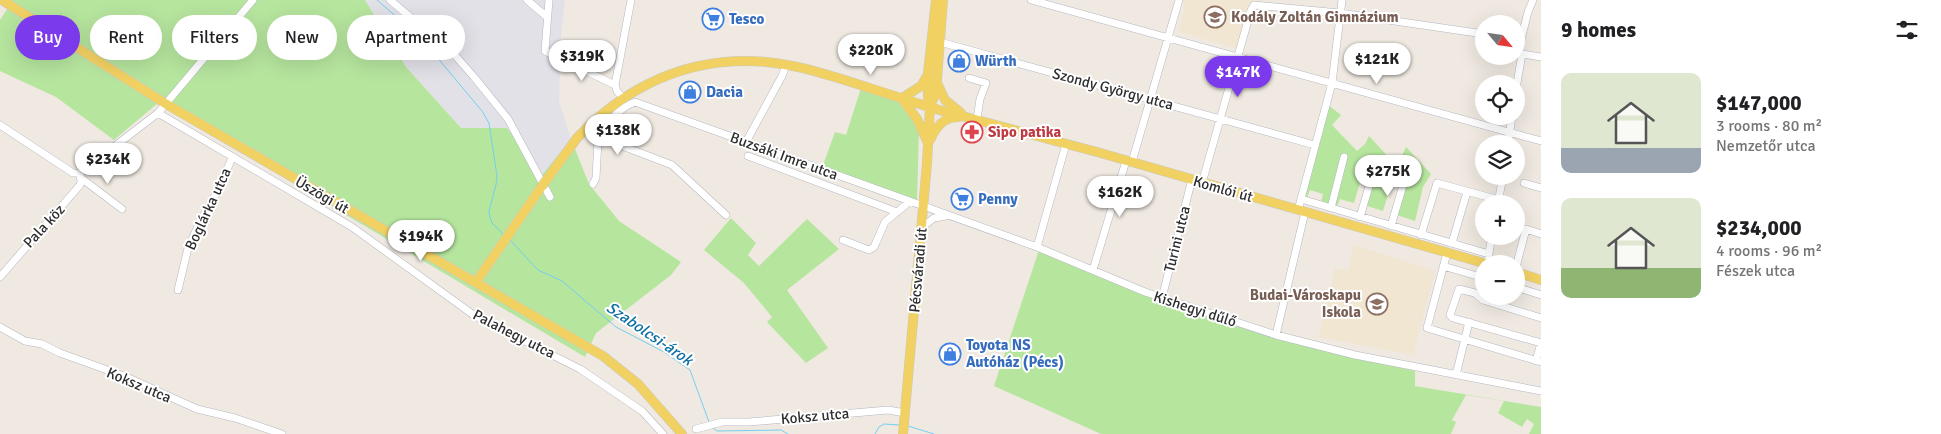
<!DOCTYPE html>
<html lang="en">
<head>
<meta charset="utf-8">
<style>
	:root { --surface:#fff; --page:#f6f6f6; --text:#202124; --muted:#757577; --accent:#7c3aed }
	body { margin:0; font-family:Signika,sans-serif; background:var(--page); color:var(--text); height:100vh; display:flex; flex-direction:column; font-size:19px; white-space:nowrap }
	* { box-sizing:border-box; margin:0 }
	p { font-size:16px; color:var(--muted) }
	.icon { flex:none; width:28px; height:28px; fill:none; stroke:currentColor; stroke-width:2; stroke-linecap:round; stroke-linejoin:round }
	.map { position:relative; flex:1; overflow:hidden }
	.sheet { display:flex; flex-direction:column; background:var(--surface); width:400px }
	.sheet>* { flex:none }
	.hud { position:absolute; left:15px; top:15px; width:475px; height:45px; display:flex; gap:10px }
	.needle { width:32px; rotate:119deg }
	.fabs { position:absolute; left:1475px; top:15px; display:grid; gap:10px }
	.fabs a { display:grid; place-items:center; width:50px; height:50px; border-radius:50%; background:var(--surface); box-shadow:0 5px 20px #0002; font-size:25px }
	.price { position:absolute; translate:-50% -42px; padding:0 11px; border-radius:18px; background:#fff; color:#222; font-size:16px; line-height:32px; filter:drop-shadow(0 1px 2px #0008) }
	.price::after { content:''; position:absolute; left:50%; top:30px; width:15px; height:11px; margin-left:-8px; background:inherit; clip-path:polygon(0 0,100% 0,50% 100%) }
	.price.active { background:var(--accent); color:#fff }
	ul { padding:0; list-style:none }
	li { display:flex; align-items:center; gap:15px; height:125px; padding:0 20px }
	li span { display:grid; place-items:center; flex:none; width:140px; height:100px; border-radius:10px; color:#555 }
	li>.icon { margin-inline-start:auto }
	span .icon { width:60px; height:60px; fill:#fffc; stroke-width:1 }
	li b { font-size:21px }
	h2 { display:flex; justify-content:space-between; align-items:center; height:60px; padding:0 20px; font-size:21px }
	.pill { padding:0 18px; border-radius:22px; background:var(--surface); box-shadow:0 5px 20px #0002; font-size:18px; line-height:45px }
	.pill.active { background:var(--accent); color:#fff }
	main { display:flex; flex:1; min-height:0 }
	.map>svg:first-child { display:block }
	.industrial { fill:#e3e1e8 }
	.education { fill:#f0e6d1 }
	.green { fill:#b6e59e }
	.lines { fill:none; stroke-linecap:round; stroke-linejoin:round }
	.stream { stroke:#75cff0; stroke-width:1 }
	.minor-casing { stroke:#b4b7c1; stroke-width:8 }
	.major-casing { stroke:#c9c9c9; stroke-width:10 }
	.minor { stroke:#fff; stroke-width:7 }
	.major { stroke:#f2d163; stroke-width:9 }
	.major-bridge-casing { stroke:#c9c9c9; stroke-width:10; stroke-linecap:butt }
	.major-bridge { stroke:#f2d163; stroke-width:9 }
	.labels { text-anchor:middle; stroke-width:4; stroke-linejoin:round; paint-order:stroke }
	.education-label { font-size:15px; font-weight:bold; fill:#785e54; stroke:#fff; text-anchor:start }
	.shop-label { font-size:15px; font-weight:bold; fill:#366cbe; stroke:#fff; text-anchor:start }
	.street-label { font-size:15px; fill:#2e2e2e; stroke:#fff }
	.health-label { font-size:15px; font-weight:bold; fill:#be3a42; stroke:#fff; text-anchor:start }
	.water-label { font-size:16px; font-style:italic; fill:#0d6fa3; stroke:#fff }
</style>
</head>
<body>
<main>
<div class="map">
<svg width="1541" height="434" viewBox="0 0 1541 434">
	<rect width="100%" height="100%" fill="#efe9e1"/>
	<path class="industrial" d="M365 0H565L561 36 559 101 571 139 542 175 507 128H461L406 67Z"/>
	<path class="education" d="M1182 0H1262V3H1252L1239 49 1179 32 1185 6Z
		M1354 245 1435 271 1413 355 1319 337 1335 268 1348 271Z"/>
	<path class="green" d="M13 0H365L406 67 461 128H507L542 175 571 139 589 184 619 221 681 262 671 275 596 333 585 357 158 103 114 140 56 97 0 71V20Z
		M863 82 902 96 901 106 919 129 917 200 822 168 835 132 846 135Z
		M1327 104 1341 115 1332 125 1357 151 1365 144 1369 136 1394 163 1402 156 1406 147 1431 174 1423 187 1415 221 1394 214 1401 180 1393 178 1383 211 1364 205 1372 171 1364 169 1354 203 1340 199 1337 207 1321 203 1323 194 1310 190 1307 198 1301 199Z
		M731 218 756 243 748 255 759 266 807 219 839 249 787 290 828 348 806 363 767 322 772 317 744 283 704 250Z
		M1039 250 1163 302 1276 339 1415 371V386L1541 407V434H1529L1534 424 1527 419 1522 427 1498 413 1504 401 1466 395 1452 420 1456 422 1451 434H1101L994 386Z"/>
	<g class="lines">
		<path class="stream" d="M377 0 420 37 482 111 489 123 497 176 496 185 489 211 490 217 492 223 504 235
			M509 239 538 270 562 281 616 327 664 352 690 370 709 422
			M908 426 934 434
			M712 427 717 431 781 430 788 434
			M875 434 879 427 884 424 899 425"/>
		<g class="minor-casing">
			<path id="minor" d="M390 0 453 53 474 77 508 119 550 197
				M527 0 547 17
				M549 0 545 51 615 85
				M1031 0 1541 141
				M940 42 1315 145
				M1518 51 1528 12 1533 0
				M1519 51 1522 54 1541 57
				M969 78 986 83 980 99 977 119
				M1516 89 1522 54
				M623 98 617 91 615 85 631 0
				M158 113 352 227 475 316 580 369 642 411 663 434
				M0 125 73 173H80L158 113 253 0
				M746 142 782 76 786 65
				M1508 144 1512 116
				M748 156 897 212
				M1132 162 1179 0
				M81 178 122 209
				M1202 183 1251 10 1254 5 1340 13 1484 34
				M1524 183 1541 188
				M593 184 596 178 598 140
				M1301 199 1489 254
				M1498 203 1503 176
				M1331 208 1344 157
				M1298 210 1332 83 1342 0
				M726 215 672 165 612 142 598 140C605 124 619 108 635 102L1037 247 1145 292 1276 335 1355 355 1541 391
				M1360 217 1375 166
				M1391 226 1406 175
				M922 227 934 218 946 216
				M1421 235 1437 183 1499 200
				M843 240 869 250 874 247 885 222 909 202
				M1452 243 1467 192
				M1037 247 1066 144
				M1447 253 1427 328 1541 362
				M1487 264 1492 236
				M1443 266 1484 278
				M1516 267 1526 229 1541 234
				M1093 270 1126 161
				M0 277 80 185 81 182 80 173
				M1516 287 1541 295
				M178 290 188 248 201 220 218 190 232 158
				M1162 298 1192 179
				M1541 318 1483 300 1475 293 1459 289 1450 315 1453 318 1541 343
				M0 327 25 341 42 344 60 353 124 376 197 409 235 418 282 434
				M1276 335 1305 212
				M1536 361 1541 343
				M1456 375 1469 322
				M696 429 722 422H749L888 410 905 413"/>
		</g>
		<g class="major-casing">
			<path id="major" d="M2 0 166 104 603 356 638 384 682 434
				M938 85 945 100 961 113
				M902 98 921 86 927 76
				M902 99 917 119 927 141
				M930 106 936 92 943 0
				M577 138C621 91 677 62 742 61 780 60 815 71 851 82 882 92 912 102 943 111 994 125 1046 138 1097 152 1227 189 1357 227 1487 264
				M930 140C936 127 943 117 959 117
				M1516 272 1541 280
				M476 282 542 186
				M903 434 927 163 930 106 928 97V73L936 0"/>
		</g>
		<use href="#minor" class="minor"/>
		<use href="#major" class="major"/>
		<g class="major-bridge-casing">
			<path id="major-bridge" d="M542 186 577 138"/>
		</g>
		<use href="#major-bridge" class="major-bridge"/>
	</g>
	<defs>
		<g id="school-ring" transform="scale(1.125)"><circle r="9.5" fill="#fff" stroke="#8d6e63" stroke-width="1.5"/><path d="M0-5L7-2L0 1L-7-2ZM-4 1L0 2.5L4 1V4Q0 6-4 4Z" fill="#8d6e63"/></g>
		<g id="supermarket-ring" transform="scale(1.125)"><circle r="9.5" fill="#fff" stroke="#3f7fe0" stroke-width="1.5"/><path d="M-6-5.5h2.5l.6 2H6L4.5 2H-2.5L-4.4-4H-6ZM-1.5 3.2a1.3 1.3 0 1 0 .1 0ZM3 3.2a1.3 1.3 0 1 0 .1 0Z" fill="#3f7fe0"/></g>
		<g id="shop-ring" transform="scale(1.125)"><circle r="9.5" fill="#fff" stroke="#3f7fe0" stroke-width="1.5"/><path d="M-5-2.5h2.3a2.7 3.5 0 0 1 5.4 0H5L5.5 6h-11ZM-1.5-2.5h3a1.5 2.3 0 0 0-3 0Z" fill="#3f7fe0"/></g>
		<g id="pharmacy-ring" transform="scale(1.125)"><circle r="9.5" fill="#fff" stroke="#e0444e" stroke-width="1.5"/><path d="M-2-6h4v4h4v4h-4v4h-4v-4h-4v-4h4Z" fill="#e0444e"/></g>
	</defs>
	<g fill-rule="evenodd">
		<use href="#school-ring" x="1215" y="17"/>
		<use href="#supermarket-ring" x="713" y="19"/>
		<use href="#shop-ring" x="959" y="61"/>
		<use href="#shop-ring" x="690" y="92"/>
		<use href="#pharmacy-ring" x="972" y="132"/>
		<use href="#supermarket-ring" x="962" y="199"/>
		<use href="#school-ring" x="1377" y="304"/>
		<use href="#shop-ring" x="950" y="354"/>
	</g>
	<g class="labels">
		<g class="education-label">
			<text x="1231" y="22">Kodály Zoltán Gimnázium</text>
			<text x="1361" y="300" text-anchor="end">Budai-Városkapu<tspan x="1361" dy="17">Iskola</tspan></text>
		</g>
		<g class="shop-label">
			<text x="729" y="24">Tesco</text>
			<text x="975" y="66">Würth</text>
			<text x="706" y="97">Dacia</text>
			<text x="978" y="204">Penny</text>
			<text x="966" y="350">Toyota NS<tspan x="966" dy="17">Autóház (Pécs)</tspan></text>
		</g>
		<g class="street-label">
			<text transform="translate(1113 89) rotate(15)" y="5">Szondy György utca</text>
			<text transform="translate(784 156) rotate(20)" y="5">Buzsáki Imre utca</text>
			<text transform="translate(1223 189) rotate(16)" y="5">Komlói út</text>
			<text transform="translate(322 195) rotate(30)" y="5">Üszögi út</text>
			<text transform="translate(208 209) rotate(-65)" y="5">Boglárka utca</text>
			<text transform="translate(44 226) rotate(-47)" y="5">Pala köz</text>
			<text transform="translate(1177 239) rotate(-76)" y="5">Turini utca</text>
			<text transform="translate(918 270) rotate(-85)" y="5">Pécsváradi út</text>
			<text transform="translate(1195 309) rotate(18)" y="5">Kishegyi dűlő</text>
			<text transform="translate(514 334) rotate(27)" y="5">Palahegy utca</text>
			<text transform="translate(139 385) rotate(23)" y="5">Koksz utca</text>
			<text transform="translate(815 416) rotate(-5)" y="5">Koksz utca</text>
		</g>
		<g class="health-label">
			<text x="988" y="137">Sipo patika</text>
		</g>
		<g class="water-label">
			<text transform="translate(650 333) rotate(34)" y="6">Szabolcsi-árok</text>
		</g>
	</g>
</svg>
<div class="fabs">
<a><svg class="needle" viewBox="-14 -14 28 28"><path d="M0-13l5 13h-10z" fill="#e53935"/><path d="M0 13l5-13h-10z" fill="#757577"/></svg></a>
<a><svg class="icon" aria-label="locate" viewBox="0 0 24 24"><circle cx="12" cy="12" r="6"/><path d="M12 2v4M12 18v4M2 12h4M18 12h4"/></svg></a>
<a><svg class="icon" aria-label="layers" viewBox="0 0 24 24"><path d="M12 4l9 5-9 5-9-5zM3 14l9 5 9-5"/></svg></a>
<a>+</a>
<a>−</a>
</div>
<b class="price" style="left:871px;top:76px">$220K</b>
<b class="price" style="left:582px;top:82px">$319K</b>
<b class="price" style="left:1377px;top:85px">$121K</b>
<b class="price active" style="left:1238px;top:98px">$147K</b>
<b class="price" style="left:618px;top:156px">$138K</b>
<b class="price" style="left:108px;top:185px">$234K</b>
<b class="price" style="left:1388px;top:197px">$275K</b>
<b class="price" style="left:1120px;top:218px">$162K</b>
<b class="price" style="left:421px;top:262px">$194K</b>
<div class="hud">
<a class="pill active">Buy</a>
<a class="pill">Rent</a>
<a class="pill">Filters</a>
<a class="pill">New</a>
<a class="pill">Apartment</a>
</div>
</div>
<section class="sheet">
<h2>9 homes<svg class="icon" aria-label="filters" viewBox="0 0 24 24"><path d="M4 7h16M4 17h16"/><circle cx="9" cy="7" r="2"/><circle cx="15" cy="17" r="2"/></svg></h2>
<ul>
<li><span style="background:linear-gradient(#dfe7d0 75%,#9aa5b1 0)"><svg class="icon" aria-label="home" viewBox="0 0 24 24"><path d="M3 11l9-7 9 7M6 9v11h12V9"/></svg></span><div><b>$147,000</b><p>3 rooms · 80 m²</p><p>Nemzetőr utca</p></div></li>
<li><span style="background:linear-gradient(#dfe7d0 70%,#8fb573 0)"><svg class="icon" aria-label="home" viewBox="0 0 24 24"><path d="M3 11l9-7 9 7M6 9v11h12V9"/></svg></span><div><b>$234,000</b><p>4 rooms · 96 m²</p><p>Fészek utca</p></div></li>
</ul>
</section>
</main>
</body>
</html>
